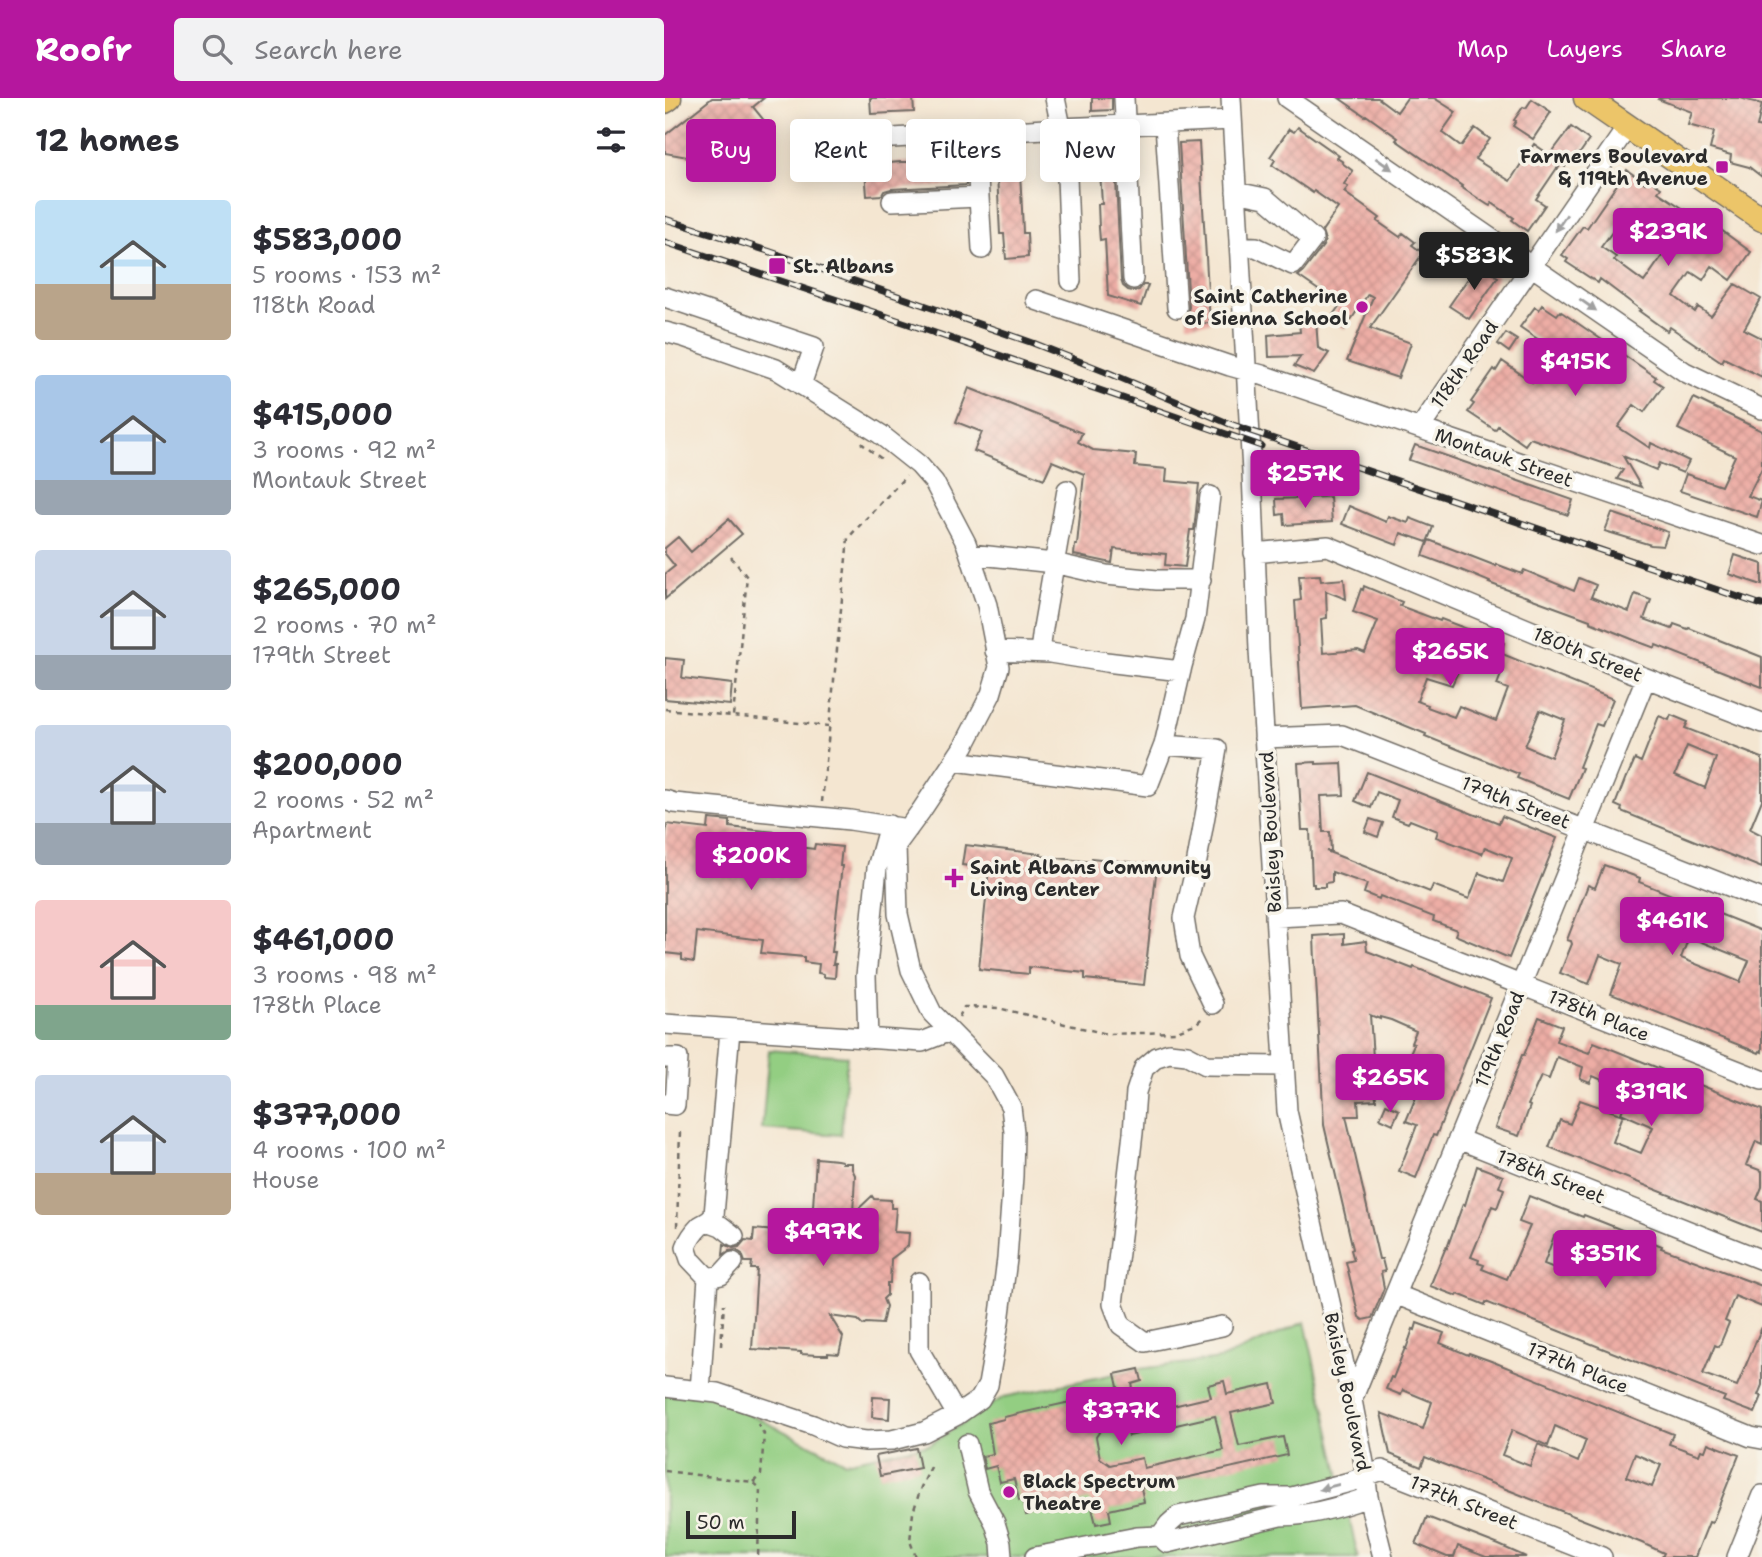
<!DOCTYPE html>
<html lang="en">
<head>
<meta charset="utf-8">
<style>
	:root { --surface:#fff; --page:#f2f2f3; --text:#2b2b33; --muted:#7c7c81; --accent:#b5179e }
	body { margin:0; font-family:"Shantell Sans",sans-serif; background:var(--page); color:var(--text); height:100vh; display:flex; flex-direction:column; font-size:26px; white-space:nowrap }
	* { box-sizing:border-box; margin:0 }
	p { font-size:23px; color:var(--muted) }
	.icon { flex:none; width:38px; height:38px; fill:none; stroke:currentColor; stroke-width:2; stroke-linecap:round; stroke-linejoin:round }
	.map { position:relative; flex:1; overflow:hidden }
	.sheet { display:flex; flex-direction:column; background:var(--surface); width:665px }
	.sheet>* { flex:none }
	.top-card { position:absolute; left:21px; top:21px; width:665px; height:63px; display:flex; gap:14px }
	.scale { position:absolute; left:21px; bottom:18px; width:110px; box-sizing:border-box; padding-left:7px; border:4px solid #2b2b2b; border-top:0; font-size:19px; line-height:24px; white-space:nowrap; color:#2b2b2b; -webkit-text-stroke:5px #f7f3e8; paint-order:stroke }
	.price { position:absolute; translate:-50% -60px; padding:0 16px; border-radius:7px; background:var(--accent); color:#fff; font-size:23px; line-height:46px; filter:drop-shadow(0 2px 4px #0008) }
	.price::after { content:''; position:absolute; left:50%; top:42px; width:21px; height:16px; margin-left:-10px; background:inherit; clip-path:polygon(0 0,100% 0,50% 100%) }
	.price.selected { background:#222; color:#fff }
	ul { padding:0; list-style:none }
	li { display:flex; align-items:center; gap:21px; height:175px; padding:0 35px }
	li span { display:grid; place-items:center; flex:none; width:196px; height:140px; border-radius:7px; color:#555 }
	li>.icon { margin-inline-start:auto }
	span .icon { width:84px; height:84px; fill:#fffc; stroke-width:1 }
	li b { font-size:30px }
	h2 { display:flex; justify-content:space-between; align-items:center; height:84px; padding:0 35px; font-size:30px }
	.tag { padding:0 24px; border-radius:7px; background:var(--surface); box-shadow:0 4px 18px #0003; font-size:24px; line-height:63px }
	.tag.selected { background:var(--accent); color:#fff }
	header { display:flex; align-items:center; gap:42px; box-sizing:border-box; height:98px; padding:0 35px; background:var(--accent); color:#fff }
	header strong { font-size:33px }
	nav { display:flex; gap:38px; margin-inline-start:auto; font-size:24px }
	.search { width:490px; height:63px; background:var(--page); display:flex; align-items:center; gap:18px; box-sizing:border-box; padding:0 24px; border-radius:7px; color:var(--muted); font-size:26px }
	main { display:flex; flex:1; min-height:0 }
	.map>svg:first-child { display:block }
	.green { fill:#93ce82; stroke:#5f7c56; stroke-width:2 }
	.building { fill:url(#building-cross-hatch); fill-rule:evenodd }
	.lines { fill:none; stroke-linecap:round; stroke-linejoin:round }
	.minor-casing { stroke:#716c65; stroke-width:22 }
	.major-casing { stroke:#716c65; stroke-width:27 }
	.path { stroke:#716c65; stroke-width:2.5; stroke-dasharray:5 5; stroke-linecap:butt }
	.minor { stroke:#fff; stroke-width:19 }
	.major { stroke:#ecc569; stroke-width:24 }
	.rail-casing { stroke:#2b2b2b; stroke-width:7 }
	.rail { stroke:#f7f3e8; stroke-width:4.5; stroke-dasharray:13; stroke-linecap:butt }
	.oneway { fill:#a0a0a0 }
	.poi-dot { fill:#b5179e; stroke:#f7f3e8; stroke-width:2.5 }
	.labels { text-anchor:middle; stroke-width:7; stroke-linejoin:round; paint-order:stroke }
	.poi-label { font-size:19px; font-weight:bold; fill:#2b2b2b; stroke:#f7f3e8; text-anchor:start }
	.street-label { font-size:19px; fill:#2b2b2b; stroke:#f7f3e8 }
</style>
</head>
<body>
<header>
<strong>Roofr</strong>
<div class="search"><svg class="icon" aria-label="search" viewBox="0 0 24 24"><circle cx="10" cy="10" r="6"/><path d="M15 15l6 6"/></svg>Search here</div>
<nav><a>Map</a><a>Layers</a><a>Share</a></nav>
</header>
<main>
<section class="sheet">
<h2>12 homes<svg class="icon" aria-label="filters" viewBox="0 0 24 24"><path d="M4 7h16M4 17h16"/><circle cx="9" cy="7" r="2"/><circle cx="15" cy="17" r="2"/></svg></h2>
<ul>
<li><span style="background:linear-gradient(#bfe0f5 60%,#b9a48a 0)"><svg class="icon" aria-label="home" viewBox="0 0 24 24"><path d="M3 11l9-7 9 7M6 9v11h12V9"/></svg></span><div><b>$583,000</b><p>5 rooms · 153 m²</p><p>118th Road</p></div></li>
<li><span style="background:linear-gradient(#a9c7e8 75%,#9aa5b1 0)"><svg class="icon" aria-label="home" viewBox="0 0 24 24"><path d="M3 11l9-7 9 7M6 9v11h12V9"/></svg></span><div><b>$415,000</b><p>3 rooms · 92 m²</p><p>Montauk Street</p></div></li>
<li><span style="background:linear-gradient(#c9d6e8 75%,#9aa5b1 0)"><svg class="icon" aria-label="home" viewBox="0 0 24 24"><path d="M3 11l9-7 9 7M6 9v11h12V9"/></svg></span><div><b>$265,000</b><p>2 rooms · 70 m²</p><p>179th Street</p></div></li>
<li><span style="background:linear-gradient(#c9d6e8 70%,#9aa5b1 0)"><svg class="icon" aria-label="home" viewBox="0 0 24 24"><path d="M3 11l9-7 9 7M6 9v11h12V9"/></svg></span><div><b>$200,000</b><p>2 rooms · 52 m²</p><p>Apartment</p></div></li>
<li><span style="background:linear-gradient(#f6c9c9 75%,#7fa58c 0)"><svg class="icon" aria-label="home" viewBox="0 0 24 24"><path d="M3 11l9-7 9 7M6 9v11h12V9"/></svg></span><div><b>$461,000</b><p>3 rooms · 98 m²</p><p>178th Place</p></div></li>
<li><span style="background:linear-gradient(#c9d6e8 70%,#b9a48a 0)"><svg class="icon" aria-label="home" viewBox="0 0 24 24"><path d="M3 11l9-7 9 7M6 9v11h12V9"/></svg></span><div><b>$377,000</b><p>4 rooms · 100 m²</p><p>House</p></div></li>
</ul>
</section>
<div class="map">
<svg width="1097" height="1459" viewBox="0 0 1097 1459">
	<defs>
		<pattern id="building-cross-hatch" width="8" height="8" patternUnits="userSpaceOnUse" patternTransform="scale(1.75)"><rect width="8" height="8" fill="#edada5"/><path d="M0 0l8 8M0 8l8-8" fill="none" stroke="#cb958e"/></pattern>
	</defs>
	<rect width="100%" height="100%" fill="#f7f3e8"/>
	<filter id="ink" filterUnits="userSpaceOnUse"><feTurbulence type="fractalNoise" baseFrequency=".0143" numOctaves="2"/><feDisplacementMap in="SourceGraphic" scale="14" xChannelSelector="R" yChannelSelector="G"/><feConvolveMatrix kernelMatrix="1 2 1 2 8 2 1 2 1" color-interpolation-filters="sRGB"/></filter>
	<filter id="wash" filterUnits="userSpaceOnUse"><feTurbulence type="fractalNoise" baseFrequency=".00686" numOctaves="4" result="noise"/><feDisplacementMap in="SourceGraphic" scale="28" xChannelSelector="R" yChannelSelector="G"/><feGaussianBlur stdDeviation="1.57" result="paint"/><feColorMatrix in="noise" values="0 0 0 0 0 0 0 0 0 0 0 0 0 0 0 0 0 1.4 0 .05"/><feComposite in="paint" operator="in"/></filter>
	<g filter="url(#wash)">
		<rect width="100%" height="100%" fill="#f4e6d1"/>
		<path class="green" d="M104 952 182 958 176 1037 97 1031Z
			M640 1224 693 1459H0V1294L49 1298 180 1364 265 1346 339 1299 474 1271 556 1261Z"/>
		<g id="blocks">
			<path class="building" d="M47 0H99L88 9 102 26 87 38 84 34 66 49 69 54 56 65 0 55V37Z
				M205 0H248L249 14 206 16Z
				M427 0H447V12L427 13Z
				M674 0H713L732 14 742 0H769L791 14 777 34 796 48 810 30 825 41 810 61 845 83 869 46 885 57 906 29 924 42 913 58 911 56 907 62 905 61 900 69 896 66 893 71 892 70 871 101 880 107 862 133 847 122 849 120 827 105 825 108 823 107 796 89 797 88 731 42 733 40 701 17 700 18Z
				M994 0H1075L1097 6 1092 29 1097 30V79L1084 69 1065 64 1066 57 1045 51 1049 34 1023 27 1027 14 993 1Z
				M867 1 886 14 868 41 848 28 851 23 849 22 858 9 861 10Z
				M633 29 674 58 672 60 678 64 677 65 688 73 679 86 683 89 679 94 715 120 712 123 735 139 738 135 750 144 747 147 758 155 705 230 746 245 733 280 682 263 708 199 703 196 680 231 665 221 675 207 633 178 638 174 658 148 660 142 657 133 673 110 649 93 648 95 607 67 610 62 605 59 624 31 629 34Z
				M449 43 456 182 458 188 463 192 468 193 474 192 478 187H483L476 208 443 198 440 141 435 142 434 130 433 106H437L434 57 430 58 429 45Z
				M534 44 545 225 522 226 521 218 524 209 514 45Z
				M357 49 358 74 355 75 357 111 358 135H362L363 159 341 161 339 136H335L332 76H334L333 50Z
				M236 64H248V73L284 71V67L300 66 301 87 226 91 219 93 217 97 202 98 200 71 224 70V65Z
				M962 72 980 85 983 81 996 90 993 94 1028 117 1030 115 1052 129 1086 154 1066 182 1047 168 1038 182 1026 174 1009 198 1030 214 1033 209 1046 218 1070 186 1096 201 1079 231 1097 240V279L1059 260 1057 264 1005 229 1002 233 974 213 976 212 935 181 933 185 901 164 903 161 897 157 918 128 922 130ZM954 125 969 136 975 129 1004 148 979 184 949 162 951 159 936 149Z
				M813 166 833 179 804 221 784 208Z
				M877 207 892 217 895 213 991 279 989 282 998 288 979 314 969 307 953 329 985 350 986 345 1024 363 1018 375 994 365 991 372 958 358 976 389 952 381 958 372 865 340 860 347 833 328 830 332 803 314 809 306 806 304 829 271 831 273 837 263 867 284 890 253 855 229 870 209 874 212Z
				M651 222 653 250 664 255 649 276 629 268 636 258 604 259 603 237 635 234 634 223Z
				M841 235 852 242 844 254 833 246Z
				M304 290 417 335 413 344 428 352 471 356 470 368 502 371 501 383 534 386 529 432H525L520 469 500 467 501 456 449 451 447 465 409 457 410 447H412L419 376 387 363 379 381 309 353 317 334 291 324Z
				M1029 300 1097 333V370L1083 398 1097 403 1092 419 1015 393 1021 376 1056 388 1070 358 1013 331Z
				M750 347 908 402 903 417 744 362Z
				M665 399 667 424 620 427 619 416 612 417 611 401Z
				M684 408 721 424 723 418 743 425 745 420 768 429 762 444 736 435 732 447 677 426Z
				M947 415 1003 434 998 448 986 447 940 433Z
				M64 421 77 436 0 501V476L10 468 0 456V450L13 439 26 454Z
				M764 442 831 468V466L857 476 859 472 909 493 914 480 931 487 926 499 964 514 970 496 986 502 979 521 1007 531 1009 526 1023 531 1024 530 1097 559V589L991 547 990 550 974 544 925 524V522L824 485 825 484 796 472 758 458Z
				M1070 457 1097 466V487L1064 476Z
				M655 477 656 483 679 481 681 501 661 493 662 520 656 521 658 555 693 552 700 555 713 523 688 514 696 491 698 492 699 488 737 504 735 508 775 523 776 521 839 545 835 555 948 601 937 628 931 626 914 669 917 670 904 701 852 680 854 676 760 638 761 636 690 607 637 611 630 503 636 502 634 478ZM799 560 837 574 832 587 843 591 831 623 794 608 789 619 762 609 763 607 752 603 761 579 787 587ZM875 612 900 622 886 659 860 648Z
				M0 560 19 562 17 580 67 586 65 607 0 601Z
				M1006 617 1023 624 1020 630 1097 660V702L1085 731 1097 737V770L956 713 957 710 950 707 961 679H962L970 661 976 664 994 618 1004 622ZM1022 648 1051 660 1040 690 1010 677Z
				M651 664V666L677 665 679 697 656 698 658 734H665L666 753H661L765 794 768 787 804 801 814 775 838 784 847 760 820 749 817 756 771 739 773 733 745 722 743 725 727 719 733 702 712 694 706 710 690 703 702 674 813 718 814 717 834 725 837 718 892 740 844 860 790 837 792 832 768 823 769 819 715 798 714 801 699 795 702 786 667 774V784L660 785V789H649V786H647L645 732H637L633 665Z
				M44 721 65 723V729L110 734 108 746 149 751 150 746 177 749 175 768H177L167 854H170L168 866H171L170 880 159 879V876L153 875 154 866 139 864V859L96 855 98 842 32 834 29 864 17 862V857L0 855V744L2 726 43 731Z
				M705 721 718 725 713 739 700 734Z
				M300 747 376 756 375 758 427 764V760L492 767 479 887 420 881V875L364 869V876L314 871 324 770 297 767Z
				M939 767 975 780 974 784 1097 833V954L1095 953 1094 955 946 896 957 866 935 857 924 886 895 875 907 846 906 843 902 842 923 787 930 790ZM1024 839 1084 863 1075 884 1016 860Z
				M679 836V846L701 843 702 853 748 871 749 869 826 900 771 1038 768 1037 751 1080 734 1073 752 1027 741 1023 759 980 738 971 749 946 746 945 751 933 726 922 715 919V921L705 917 711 1002 693 1003 694 1018H681L714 1161H717L720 1173 716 1174 719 1190 707 1220 698 1222 694 1219 681 1164 689 1162 686 1152 688 1151 659 1027 650 863 649 838Z
				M874 919 897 928 891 943 924 955 929 944 1097 1012V1046L1091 1043 1081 1067 1097 1073V1089L1092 1101 1097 1103V1134L884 1049 895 1022 905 1026 915 1002 958 1017 948 1044 976 1055 988 1029 956 1015 965 994 928 978 925 985 915 981 918 969 892 959 884 981 876 978 863 1007 865 1008 854 1038 830 1030 857 957H859Z
				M721 1006 734 1012 728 1026 715 1020Z
				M151 1060 172 1062 177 1063V1065H187V1071L190 1077 188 1116 207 1098 209 1101 226 1102V1110H231L229 1134 244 1135 243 1148 226 1161 225 1185H222V1197L218 1201 221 1208 217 1226 201 1225 198 1227 193 1222 165 1218 178 1239 174 1256 163 1255V1257H153L136 1256V1254L87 1251 92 1171H86L87 1164H80L77 1156 71 1152 64 1153 58 1157 59 1146 68 1150 74 1149 80 1142 88 1143 89 1131 121 1134 120 1140 146 1142Z
				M812 1068 838 1078 834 1089 839 1091 832 1110 827 1108 806 1159 814 1162 813 1165 819 1167 817 1171 842 1181 865 1128 854 1124 864 1098 918 1119 919 1117 937 1124 997 1148 996 1150 1097 1188V1209L1070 1198 1060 1223 1064 1225 1054 1249 1050 1247 1038 1276 1072 1288 1097 1229V1287L1093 1297 1097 1298 1090 1315 1058 1303 1060 1299 821 1204 820 1207 793 1196 792 1198 765 1188 781 1149 782 1150 798 1106 800 1107ZM889 1138 919 1150 907 1177 879 1166Z
				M752 1225 779 1235 775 1245 803 1257 804 1255 826 1263 1008 1336 1004 1346 1034 1357 1036 1352 1040 1353 1043 1345 1074 1357 1047 1425 1044 1424 1030 1459H997L999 1455 977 1445 760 1359 756 1369 725 1356 716 1315 758 1331 767 1304 738 1292 736 1297 721 1291 726 1279 728 1280 740 1250 741 1251 748 1231 750 1232ZM890 1328 921 1342 913 1364 873 1346 865 1368 837 1357 847 1332 883 1348ZM970 1356 996 1367 987 1389 961 1379Z
				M474 1271 477 1283 467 1286 474 1316 546 1299 543 1287 559 1283 562 1296 607 1286 611 1305 566 1315 574 1348 618 1339 622 1357 476 1390 479 1404 444 1412 446 1423 431 1426 425 1402 361 1417 357 1401 354 1402 349 1381 335 1384 331 1368 320 1371 317 1358 328 1356 323 1325 339 1321V1319L454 1293 450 1276ZM550 1318 558 1352 479 1370 477 1360 445 1367 435 1360 431 1339 439 1327 460 1323 464 1338Z
				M208 1299 225 1300 224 1321 207 1319Z
				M251 1350 255 1370 215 1378 211 1358Z
				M762 1419 834 1447 861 1459H821L793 1448 789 1459H782L763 1451 751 1446Z"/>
		</g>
	</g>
	<g filter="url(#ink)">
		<use href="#blocks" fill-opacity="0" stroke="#716c65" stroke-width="2"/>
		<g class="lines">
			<g class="minor-casing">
				<path id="minor" d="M390 0 401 53 406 183
					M459 0 468 181
					M566 0 587 374 594 552 622 1013 687 1302 699 1365 703 1399 718 1459
					M622 0 1020 274 1097 311
					M500 26 512 210
					M161 44 396 30 567 22
					M571 94 600 100 648 141 628 167 591 149 574 148
					M314 99 317 151
					M227 103 314 99 311 35
					M0 199 149 249 136 287
					M371 202 565 268 597 277 1097 447
					M0 234 19 239 111 271 215 336 254 367 269 384 301 445 322 507 334 569 326 596 299 648 256 713 231 747 233 816 246 872 267 915 329 978 346 1009 349 1034 348 1078 342 1161 334 1224 323 1287 315 1301 292 1317 259 1334 227 1342 201 1343 177 1340 148 1327 52 1295 0 1289
					M755 330 963 28
					M545 398 530 521 517 568 499 647 552 651 531 768 519 820 525 858 548 906
					M589 455 663 448 963 573 1097 625
					M305 456 389 465 441 477 492 482H536
					M330 553 385 555 441 564 516 573
					M375 554 378 530 402 392
					M599 640 677 637 1097 801
					M290 663 483 688 499 647
					M0 702 9 705 185 722 243 731
					M610 819 676 816 1097 982
					M0 926 257 944 285 933
					M203 941 201 878 212 770 224 727
					M0 960H13L10 1007 0 1006
					M793 1041 1097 1162
					M45 1124 56 1128 69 1138
					M43 1180 56 1177 68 1164
					M254 1184V1252L292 1317
					M730 1196 1086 1339 1097 1341
					M557 1228 480 1244 456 1227 448 1206 468 1035 471 994 479 970 492 959 504 955 522 957 541 967 619 968
					M35 1293 43 1180 25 1161 21 1149C24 1141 29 1134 35 1128 41 1124 45 1124 49 1117L65 932
					M687 1302 981 580
					M302 1346 313 1393 330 1425 336 1445 337 1459
					M495 1438 504 1426 513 1418 599 1399H627L685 1384 717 1372 937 1459
					M370 1459 472 1439 495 1438 502 1445 615 1418C644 1418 676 1409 703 1399
					M1072 1459 1097 1397"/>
			</g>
			<g class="major-casing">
				<path id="major" d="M921 0 1097 121
					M0 3 4 0"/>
			</g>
			<path class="path" d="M196 345 218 362
				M66 459 82 479 68 618
				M0 611 164 628
				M157 704 183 440 241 378
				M294 919 299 909 333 910 442 936 510 934 532 925 537 920
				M12 1129 15 1033
				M56 1248 59 1206
				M0 1373 88 1384 95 1390 93 1459
				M88 1384 96 1377 99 1336 93 1326
				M251 1459 245 1443 248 1415 256 1389 267 1367"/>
			<use href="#minor" class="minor"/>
			<use href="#major" class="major"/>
			<g class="rail-casing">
				<path id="rail" d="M0 121 103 153 368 245 444 275 565 326 1097 507
					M0 144 241 225 596 348"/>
			</g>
			<use href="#rail" class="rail"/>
		</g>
		<defs><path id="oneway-solid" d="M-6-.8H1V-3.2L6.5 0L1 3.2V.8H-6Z" transform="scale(1.75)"/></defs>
		<g class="oneway">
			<use href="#oneway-solid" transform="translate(719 66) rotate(35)"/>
			<use href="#oneway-solid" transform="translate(896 125) rotate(124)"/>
			<use href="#oneway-solid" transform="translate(923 207) rotate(35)"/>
			<use href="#oneway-solid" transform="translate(664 1389) rotate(165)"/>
		</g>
	</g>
	<g class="poi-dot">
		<rect x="1050" y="62" width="14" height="14" rx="3.5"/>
		<rect x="103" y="159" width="18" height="18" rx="3.5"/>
		<circle cx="697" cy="209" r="7"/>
		<path d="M285.5 769.5h7v7h7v7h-7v7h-7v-7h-7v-7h7z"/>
		<circle cx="344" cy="1394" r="7"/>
	</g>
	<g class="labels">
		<g class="poi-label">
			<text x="1043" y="65" text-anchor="end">Farmers Boulevard<tspan x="1043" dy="22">&amp; 119th Avenue</tspan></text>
			<text x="128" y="175">St. Albans</text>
			<text x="683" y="205" text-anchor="end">Saint Catherine<tspan x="683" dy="22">of Sienna School</tspan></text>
			<text x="305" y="776">Saint Albans Community<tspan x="305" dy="22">Living Center</tspan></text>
			<text x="358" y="1390">Black Spectrum<tspan x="358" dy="22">Theatre</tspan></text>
		</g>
		<g class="street-label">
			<text transform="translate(799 266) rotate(-55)" y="7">118th Road</text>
			<text transform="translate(839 359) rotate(19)" y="7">Montauk Street</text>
			<text transform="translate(923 556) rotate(22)" y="7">180th Street</text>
			<text transform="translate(851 704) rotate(21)" y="7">179th Street</text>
			<text transform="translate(605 734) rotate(-93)" y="7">Baisley Boulevard</text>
			<text transform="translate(934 917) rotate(22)" y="7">178th Place</text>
			<text transform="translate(834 941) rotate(-68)" y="7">119th Road</text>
			<text transform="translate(886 1078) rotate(22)" y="7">178th Street</text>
			<text transform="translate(913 1269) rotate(22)" y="7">177th Place</text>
			<text transform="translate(683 1294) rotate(78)" y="7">Baisley Boulevard</text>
			<text transform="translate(799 1404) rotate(22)" y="7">177th Street</text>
		</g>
	</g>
</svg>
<div class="scale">50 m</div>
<b class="price" style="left:1003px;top:170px">$239K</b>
<b class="price selected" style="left:809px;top:194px">$583K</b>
<b class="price" style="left:910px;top:300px">$415K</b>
<b class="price" style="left:640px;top:412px">$257K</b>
<b class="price" style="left:785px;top:590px">$265K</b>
<b class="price" style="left:86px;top:794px">$200K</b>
<b class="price" style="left:1007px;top:859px">$461K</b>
<b class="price" style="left:725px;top:1016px">$265K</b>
<b class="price" style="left:986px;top:1030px">$319K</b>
<b class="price" style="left:158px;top:1170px">$497K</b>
<b class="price" style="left:940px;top:1192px">$351K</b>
<b class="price" style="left:456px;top:1349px">$377K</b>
<div class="top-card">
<a class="tag selected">Buy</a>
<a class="tag">Rent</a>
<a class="tag">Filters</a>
<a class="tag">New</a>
</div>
</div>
</main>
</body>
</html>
